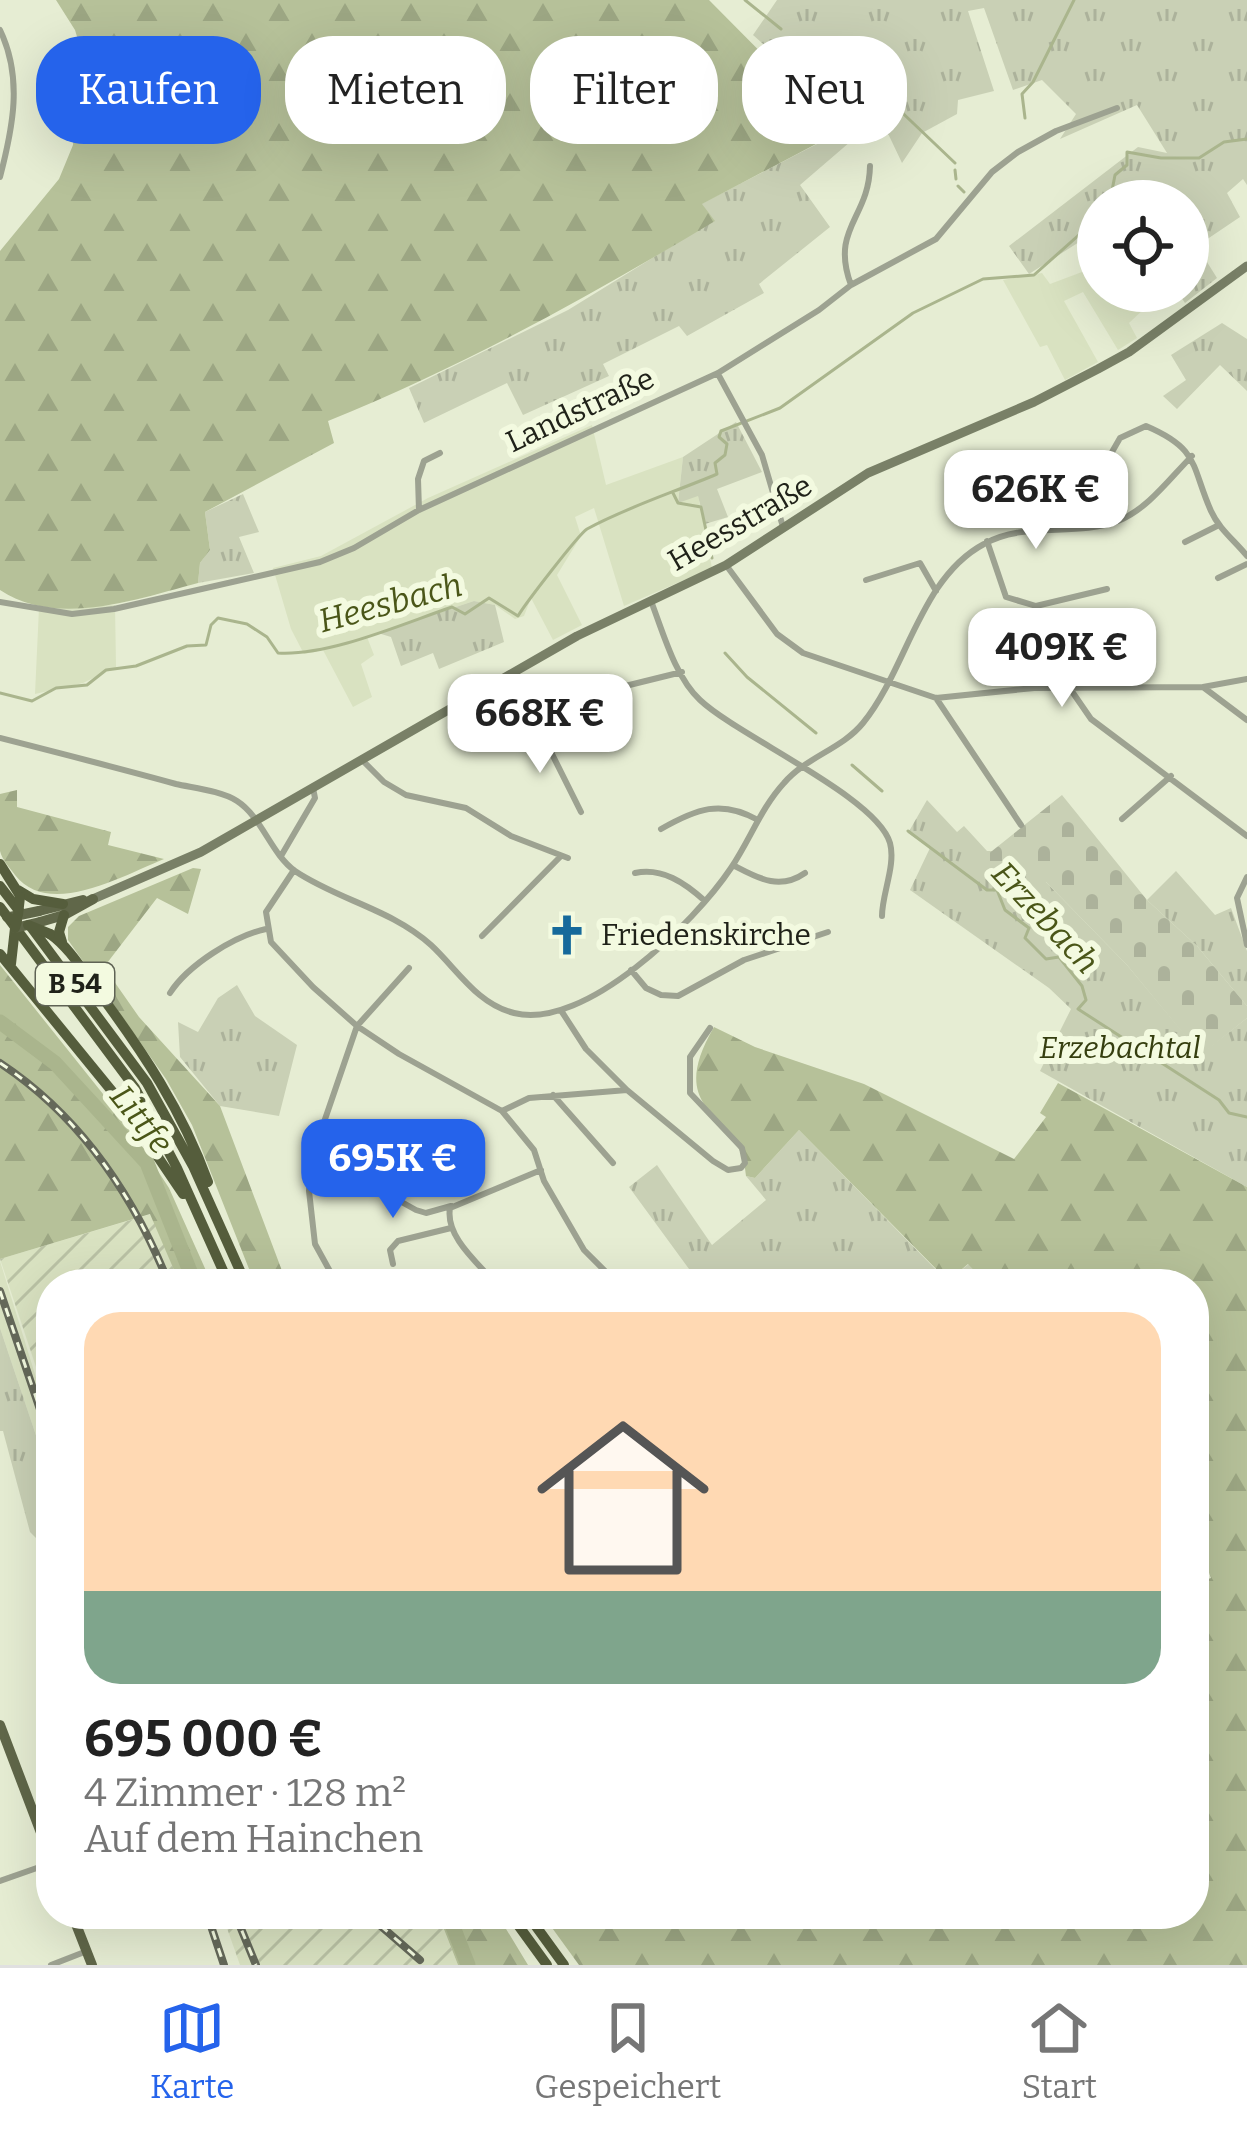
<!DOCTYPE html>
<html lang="de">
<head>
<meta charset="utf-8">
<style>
	:root { --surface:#fff; --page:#f2f2f2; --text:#222; --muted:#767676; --line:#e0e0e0; --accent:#2563eb }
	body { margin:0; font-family:Bitter,serif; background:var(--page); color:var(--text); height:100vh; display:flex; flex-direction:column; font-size:45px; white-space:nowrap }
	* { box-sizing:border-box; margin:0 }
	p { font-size:39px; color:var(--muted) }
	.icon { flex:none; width:66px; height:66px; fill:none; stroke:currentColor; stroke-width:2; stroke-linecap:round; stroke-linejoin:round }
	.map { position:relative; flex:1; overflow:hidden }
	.side { position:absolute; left:36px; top:1269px; width:1173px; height:660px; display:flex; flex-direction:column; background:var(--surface); border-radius:48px; box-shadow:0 12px 48px #0002 }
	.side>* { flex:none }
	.hud { position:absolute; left:36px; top:36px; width:1176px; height:108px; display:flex; gap:24px }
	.controls { position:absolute; left:1077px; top:180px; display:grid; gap:24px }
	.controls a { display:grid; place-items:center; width:132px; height:132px; border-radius:50%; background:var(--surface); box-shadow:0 12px 48px #0002; font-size:60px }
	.price { position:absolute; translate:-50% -102px; padding:0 27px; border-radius:24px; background:#fff; color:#222; font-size:39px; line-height:78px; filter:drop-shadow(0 3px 6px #0008) }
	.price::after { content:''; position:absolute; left:50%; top:72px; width:36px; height:27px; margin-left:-18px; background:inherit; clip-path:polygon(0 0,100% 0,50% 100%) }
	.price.on { background:var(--accent); color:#fff }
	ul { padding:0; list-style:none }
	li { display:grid; align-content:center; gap:24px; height:636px; padding:0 48px }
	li+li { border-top:3px solid var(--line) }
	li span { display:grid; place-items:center; height:372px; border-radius:36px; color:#555 }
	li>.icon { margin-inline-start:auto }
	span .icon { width:216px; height:216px; fill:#fffc; stroke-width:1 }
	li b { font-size:51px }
	.tag { padding:0 42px; border-radius:48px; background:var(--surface); box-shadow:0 12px 48px #0002; font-size:42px; line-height:108px }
	.tag.on { background:var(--accent); color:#fff }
	.tab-bar { display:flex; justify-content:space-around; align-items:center; height:168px; border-top:3px solid var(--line); background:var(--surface); font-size:33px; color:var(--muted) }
	.tab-bar a { display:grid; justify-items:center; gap:6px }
	.tab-bar .on { color:var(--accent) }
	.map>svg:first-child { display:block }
	.built { fill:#d9e2c1 }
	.industrial { fill:url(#industrial-furrows) }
	.grass { fill:url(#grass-tufts) }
	.forest { fill:url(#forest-firs) }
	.cemetery { fill:url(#cemetery-stones) }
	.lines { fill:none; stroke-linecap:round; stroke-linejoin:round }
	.stream { stroke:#aab58d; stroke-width:3 }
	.river { stroke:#aab58d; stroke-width:15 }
	.minor { stroke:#9da291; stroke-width:6 }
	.secondary { stroke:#798067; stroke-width:9 }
	.primary { stroke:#606749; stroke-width:10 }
	.trunk { stroke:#555d3c; stroke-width:10 }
	.rail-casing { stroke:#65695a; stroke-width:8 }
	.rail { stroke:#f3fae0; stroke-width:3; stroke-dasharray:9; stroke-linecap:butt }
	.primary-bridge { stroke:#606749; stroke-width:10 }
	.trunk-bridge { stroke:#555d3c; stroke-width:10 }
	.labels { text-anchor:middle; stroke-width:12; stroke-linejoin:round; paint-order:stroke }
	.shield { fill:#f3fae0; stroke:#5f6355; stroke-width:3 }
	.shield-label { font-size:27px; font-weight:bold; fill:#202219 }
	.street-label { font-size:30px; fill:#202219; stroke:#f3fae0 }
	.poi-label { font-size:30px; fill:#202219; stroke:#f3fae0; text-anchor:start }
	.park-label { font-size:30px; font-style:italic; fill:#353e0f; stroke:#f3fae0 }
	.water-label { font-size:33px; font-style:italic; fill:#4a5618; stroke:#f3fae0 }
</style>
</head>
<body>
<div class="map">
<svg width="1247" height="1965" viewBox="0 0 1247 1965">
	<defs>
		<pattern id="industrial-furrows" width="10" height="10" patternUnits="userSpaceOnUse" patternTransform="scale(3)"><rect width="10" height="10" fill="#d9e2c1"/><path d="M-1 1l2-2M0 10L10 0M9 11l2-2" fill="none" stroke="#bac2a5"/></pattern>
		<pattern id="grass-tufts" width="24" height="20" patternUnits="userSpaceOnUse" patternTransform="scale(3)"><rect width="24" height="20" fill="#c9d0b5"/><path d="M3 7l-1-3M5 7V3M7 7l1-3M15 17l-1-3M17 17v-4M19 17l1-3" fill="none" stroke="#acb29b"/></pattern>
		<pattern id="forest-firs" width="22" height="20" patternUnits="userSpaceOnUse" patternTransform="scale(3)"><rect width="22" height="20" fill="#b6c199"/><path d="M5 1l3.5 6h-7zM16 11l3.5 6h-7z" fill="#9ca683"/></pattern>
		<pattern id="cemetery-stones" width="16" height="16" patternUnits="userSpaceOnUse" patternTransform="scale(3)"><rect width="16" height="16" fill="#c9d0b5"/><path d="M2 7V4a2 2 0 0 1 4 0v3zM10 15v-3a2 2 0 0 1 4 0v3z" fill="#acb29b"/></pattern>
	</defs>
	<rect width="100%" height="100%" fill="#e6edd3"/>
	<path class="built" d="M1098 261V291H1163L1129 323 1137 338 1118 350 1083 292 1064 301 1098 362 1065 380 1047 345 1040 347 1003 280 1042 273 1050 284 1090 269Z
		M592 425 606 485 683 457 678 502 698 495 712 568 624 606 594 508 575 517 581 536 557 575 582 625 553 640 531 598 524 616 515 619 495 605 474 601 367 637 374 655 361 664 372 697 353 707 323 650 304 654 291 629 273 568 321 556 428 498Z
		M115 605 116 667 83 683 35 694 39 608Z
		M0 1261 51 1426V1480L0 1328Z"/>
	<path class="industrial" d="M151 1214 180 1284H51V1412L0 1259Z
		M222 1914H438L458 1965H240Z"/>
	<path class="grass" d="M777 0H1247V185L1243 179 1227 193 1240 217 1197 246 1217 278 1185 303 1177 291H1188V201H1098V230L1029 274 1009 246 1138 147 1167 153 1137 105 1060 139 1076 114 1042 80 1013 90 984 8 968 11 994 91 958 100 957 114 922 133 902 163 883 123 851 128 838 111 753 35Z
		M850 142 800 185 830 227 759 284 764 293 687 336 679 326 603 364 609 376 523 415 507 383 424 423 409 388 568 310 714 220 701 204 817 144Z
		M1222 323 1247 339V391L1220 365 1177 409 1163 396 1186 380 1171 355Z
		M736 422 762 472 717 489 728 517 705 524 698 496 678 503 683 457Z
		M243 494 259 532 239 537 254 573 198 583 200 563 210 550 205 512Z
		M474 601 495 605 504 642 439 669 433 653 401 666 391 637 378 633Z
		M927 800 957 832 964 826 987 851H994L1025 897 1045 881 1127 965 1201 1054 1247 1018V1187L1040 1071 1071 1009 1049 988 910 890 930 848 908 833Z
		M1176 871 1215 915 1231 908 1247 951V1006L1197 946 1147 900Z
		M237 985 255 1016 297 1045 279 1116 220 1106 180 1057 178 1022 198 1032 218 998Z
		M799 1130 947 1281 969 1264 987 1284H700L629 1187 657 1165 712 1245 766 1200 746 1176 755 1178Z
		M0 1328 51 1480V1553L30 1532 3 1431H0Z"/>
	<path class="forest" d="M56 0H709L850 142 816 144 702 204 715 221C587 298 467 364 328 421L334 443 205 512 210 550 200 563 198 583C137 599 57 628 0 590V251L59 179 73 145 75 109 84 60 75 30Z
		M17 790V807L111 832 108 845 164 859C124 875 49 919 15 875 10 868 2 860 0 851 0 834 0 812 0 794Z
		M193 868 201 869 188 914 157 898 104 967 139 1017 220 1106 287 1284H255L192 1125 166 1079 68 940V927L79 916Z
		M0 965 127 1124 169 1188 212 1284H180L150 1214 0 1259Z
		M714 1027 755 1047 864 1084 1014 1159 1046 1117 1040 1113 1058 1083 1247 1187V1965H579L542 1914H1194V1746L1208 1741 1194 1686V1584L1211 1578 1194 1533V1284H987L968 1264 948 1281 799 1130 755 1178 746 1176C743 1110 661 1118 714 1027Z
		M438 1914H497L528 1965H458Z"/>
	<path class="cemetery" d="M1062 795 1147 900 1197 946 1247 1006V1018L1201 1055 1127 965 1046 882 1023 900 997 867 982 859Z"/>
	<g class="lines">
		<path class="stream" d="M745 0 781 29
			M816 51 870 82 955 163
			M1025 118 1022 94 1033 82 1074 0
			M955 170 956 179
			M958 186 964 192
			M1110 201 1115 175 1127 165V152L1161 158H1199L1224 142 1247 139
			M673 493 678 503 701 507 712 558
			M725 653 747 677 816 733
			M0 693 32 701 56 688 87 685 106 670 136 666 187 646 206 645 211 625 218 618 247 624 267 637 278 653C330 656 402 624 452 607L465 614 489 598 518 616C525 604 578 535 587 529 627 507 675 492 717 474L715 463 725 455 727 444 719 437 721 431 780 408 913 313 983 279 1034 275 1098 218
			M852 765 882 791
			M908 831 987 890H997L1005 910 1029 928 1025 938 1046 959 1059 957 1082 986 1086 1000 1078 1009 1219 1100 1229 1113 1247 1117"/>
		<path class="river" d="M0 1022 55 1063 147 1163 195 1284
			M448 1914 468 1965"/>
		<path class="minor" d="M0 30C23 78 13 127 0 177
			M851 285C830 228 869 219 870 166
			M718 374 762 455 783 527
			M1104 466 1120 438 1146 426C1200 449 1191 466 1211 511 1219 529 1235 541 1247 556
			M419 510 418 479 424 461 440 453
			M987 541 1006 597 1036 606 1107 589
			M1185 542 1219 525
			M726 565 777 634 803 653 936 698 1034 688 1203 687 1247 720
			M1218 578 1247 564
			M866 580 920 563 936 591
			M651 601C663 632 675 677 700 700 738 736 877 797 890 843 896 865 882 894 882 916
			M0 602 72 614 114 609 320 562 354 548 419 510 718 373 819 310 851 285 936 239 992 172 1018 152 1056 131 1117 108
			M504 677 523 713 539 728 581 812
			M1203 687 1247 679
			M1071 690 1091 719 1247 836
			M936 698 1021 825
			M531 719 593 694 682 672
			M0 738C59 753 118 768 176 784 194 788 222 791 237 801 262 817 271 854 295 871 338 900 391 909 431 945 457 969 477 1004 514 1013 585 1031 695 922 731 868 750 840 761 808 784 783 806 757 842 749 863 723 907 669 920 578 984 544 1024 521 1076 537 1118 521 1148 509 1170 478 1192 456
			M362 760 384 782 406 795 466 808 511 836 568 858
			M1122 819 1171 776
			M661 829C696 809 721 799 758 820
			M281 856 315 798 313 788
			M733 865C758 878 779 891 805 873
			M294 870 266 912 271 942 313 987 357 1026 399 1054 502 1111 534 1150 544 1181 584 1250 618 1284
			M635 873C662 867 685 883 705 901
			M1247 877 1237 898 1247 945
			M482 936 561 856
			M631 970 646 988 661 995 678 996 744 960 828 932
			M170 993C188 965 234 936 266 929
			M627 1090 713 1161 728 1170 741 1168 745 1163 742 1148 690 1093V1057L710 1028
			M553 1095 613 1163
			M502 1111 529 1098 627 1090 586 1049 562 1012
			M363 1184 371 1185 416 1210 426 1213 451 1206
			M393 1264 390 1250 398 1241 451 1228
			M337 1284 315 1244 309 1191 311 1160 357 1026 409 968
			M496 1284C479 1264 445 1237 450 1208L541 1170
			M0 1881 51 1863
			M51 1965 87 1951"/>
		<path class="secondary" d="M93 899 201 852 577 636 726 565 868 473 1034 402 1098 369 1129 352 1247 266"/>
		<path class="primary" d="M39 911 83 900
			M40 922 64 915 93 899
			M0 1725 51 1859
			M72 1914 92 1965"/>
		<path class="trunk" d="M0 864 19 894
			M0 886 20 912
			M18 890 33 899 63 904
			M0 907 135 1088 177 1168 229 1284
			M31 927 147 1083 193 1166 246 1284
			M50 934C69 947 83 971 97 990 143 1052 182 1110 208 1182
			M62 942 59 932 64 915
			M0 954 120 1101 183 1194
			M11 964 15 928
			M510 1914 547 1965
			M527 1914 564 1965"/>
		<g class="rail-casing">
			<path id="rail" d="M0 1063C80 1116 134 1196 169 1284
				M0 1291 51 1442
				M207 1914 224 1965
				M235 1914 256 1965
				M367 1914 420 1960"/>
		</g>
		<use href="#rail" class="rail"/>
		<path class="primary-bridge" d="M10 917 39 911
			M15 928 40 922"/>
		<path class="trunk-bridge" d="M18 915 20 897
			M7 917 17 921 15 928
			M28 925 50 934"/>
	</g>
	<defs>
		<g id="church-bare" transform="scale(3.24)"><path d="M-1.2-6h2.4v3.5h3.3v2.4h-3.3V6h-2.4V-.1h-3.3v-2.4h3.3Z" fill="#166a9b" stroke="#f3fae0" stroke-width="2.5" paint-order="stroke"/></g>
	</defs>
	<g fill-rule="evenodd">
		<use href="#church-bare" x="567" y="935"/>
	</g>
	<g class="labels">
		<rect class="shield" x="36" y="963" width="78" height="42" rx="9"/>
		<g class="shield-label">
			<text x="75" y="993">B 54</text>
		</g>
		<g class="street-label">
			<text transform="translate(580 410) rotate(-25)" y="10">Landstraße</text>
			<text transform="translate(740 523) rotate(-30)" y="10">Heesstraße</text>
		</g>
		<g class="poi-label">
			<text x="601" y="945">Friedenskirche</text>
		</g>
		<g class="park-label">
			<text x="1120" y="1058">Erzebachtal</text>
		</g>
		<g class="water-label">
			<text transform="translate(390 602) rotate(-15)" y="12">Heesbach</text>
			<text transform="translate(1046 917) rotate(47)" y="12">Erzebach</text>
			<text transform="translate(142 1119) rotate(51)" y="12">Littfe</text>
		</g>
	</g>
</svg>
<div class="controls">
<a><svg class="icon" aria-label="locate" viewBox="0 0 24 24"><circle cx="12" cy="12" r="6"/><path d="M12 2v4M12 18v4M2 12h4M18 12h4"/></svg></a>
</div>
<b class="price" style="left:1036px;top:552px">626K €</b>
<b class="price" style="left:1062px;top:710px">409K €</b>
<b class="price" style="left:540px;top:776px">668K €</b>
<b class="price on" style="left:393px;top:1221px">695K €</b>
<div class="hud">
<a class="tag on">Kaufen</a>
<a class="tag">Mieten</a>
<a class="tag">Filter</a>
<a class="tag">Neu</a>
</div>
<section class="side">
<ul>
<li><span style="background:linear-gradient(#ffd9b3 75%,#7fa58c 0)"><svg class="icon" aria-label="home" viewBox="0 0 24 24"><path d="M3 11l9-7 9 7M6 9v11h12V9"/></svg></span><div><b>695 000 €</b><p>4 Zimmer · 128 m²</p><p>Auf dem Hainchen</p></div></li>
</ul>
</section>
</div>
<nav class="tab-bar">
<a class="on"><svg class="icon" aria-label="map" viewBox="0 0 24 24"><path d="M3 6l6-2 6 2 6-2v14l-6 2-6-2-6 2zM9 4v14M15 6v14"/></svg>Karte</a>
<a><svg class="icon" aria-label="saved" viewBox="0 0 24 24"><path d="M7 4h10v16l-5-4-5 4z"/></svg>Gespeichert</a>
<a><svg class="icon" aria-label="home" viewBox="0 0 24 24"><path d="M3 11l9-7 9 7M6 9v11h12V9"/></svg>Start</a>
</nav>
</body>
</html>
